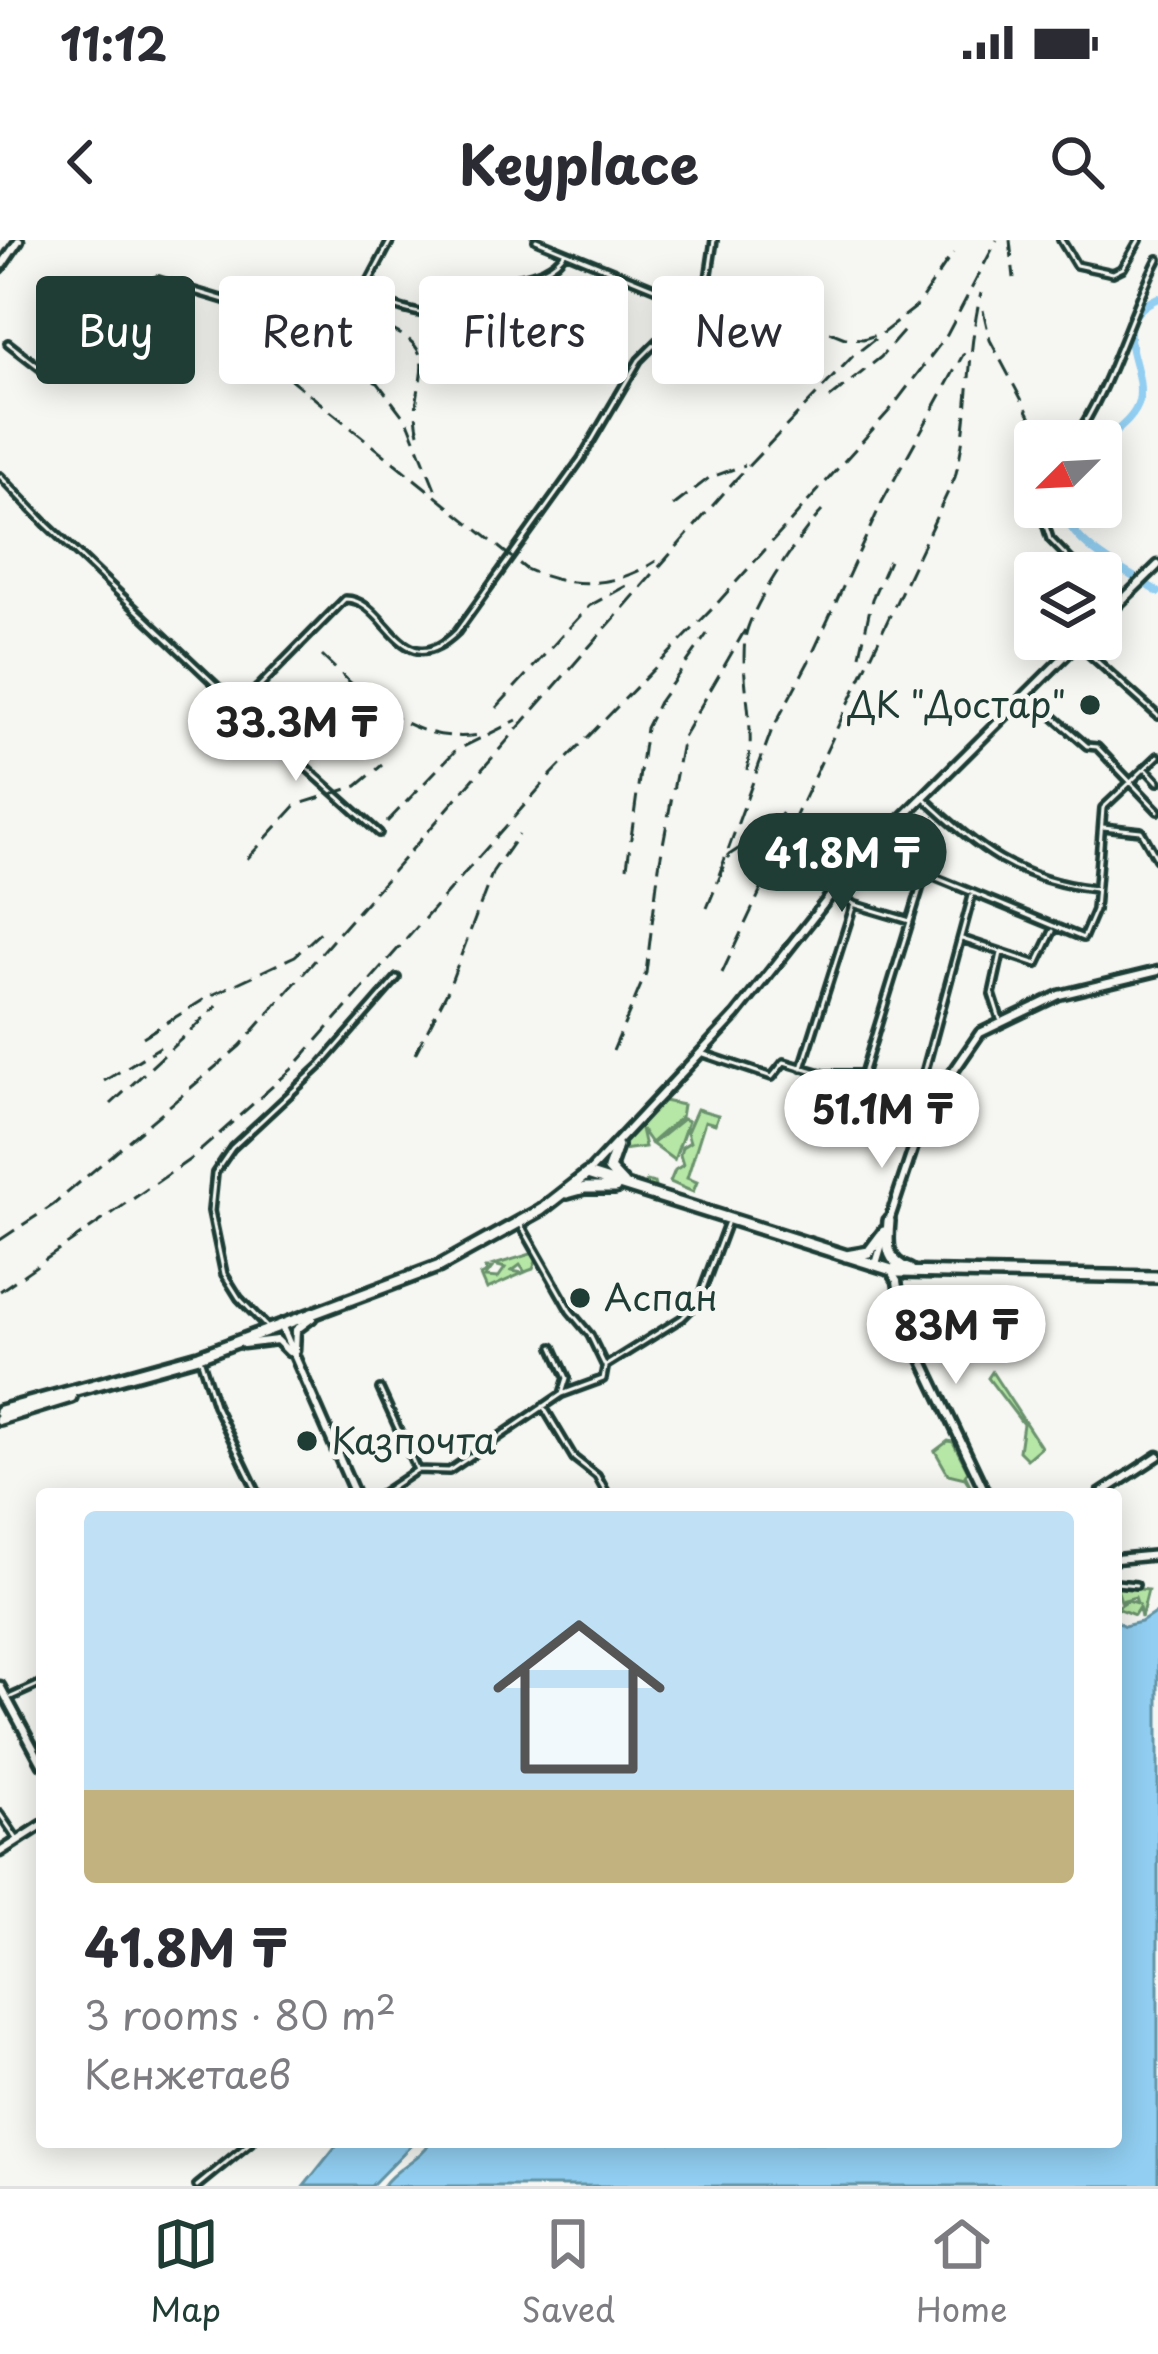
<!DOCTYPE html>
<html lang="en">
<head>
<meta charset="utf-8">
<style>
	:root { --surface:#fff; --page:#f7f7f7; --text:#2b2b33; --muted:#7c7c81; --line:#e1e1e2; --accent:#1f3d34 }
	body { margin:0; font-family:"Playpen Sans",sans-serif; background:var(--page); color:var(--text); height:100vh; display:flex; flex-direction:column; font-size:45px; white-space:nowrap }
	* { box-sizing:border-box; margin:0 }
	p { font-size:39px; color:var(--muted) }
	.icon { flex:none; width:66px; height:66px; fill:none; stroke:currentColor; stroke-width:2; stroke-linecap:round; stroke-linejoin:round }
	.map { position:relative; flex:1; overflow:hidden }
	.panel { position:absolute; left:36px; top:1248px; width:1086px; height:660px; display:flex; flex-direction:column; background:var(--surface); border-radius:12px; box-shadow:0 6px 30px #0003 }
	.panel>* { flex:none }
	.guide { position:absolute; left:36px; top:36px; width:1086px; height:108px; display:flex; gap:24px }
	.needle { width:78px; rotate:246deg }
	.buttons { position:absolute; left:1014px; top:180px; display:grid; gap:24px }
	.buttons a { display:grid; place-items:center; width:108px; height:108px; border-radius:12px; background:var(--surface); box-shadow:0 6px 30px #0003; font-size:60px }
	.price { position:absolute; translate:-50% -102px; padding:0 27px; border-radius:42px; background:#fff; color:#222; font-size:39px; line-height:78px; filter:drop-shadow(0 3px 6px #0008) }
	.price::after { content:''; position:absolute; left:50%; top:72px; width:36px; height:27px; margin-left:-18px; background:inherit; clip-path:polygon(0 0,100% 0,50% 100%) }
	.price.current { background:var(--accent); color:#fff }
	ul { padding:0; list-style:none }
	li { display:grid; align-content:center; gap:24px; height:636px; padding:0 48px }
	li+li { border-top:3px solid var(--line) }
	li span { display:grid; place-items:center; height:372px; border-radius:12px; color:#555 }
	li>.icon { margin-inline-start:auto }
	span .icon { width:216px; height:216px; fill:#fffc; stroke-width:1 }
	li b { font-size:51px }
	.tag { padding:0 42px; border-radius:12px; background:var(--surface); box-shadow:0 6px 30px #0003; font-size:42px; line-height:108px }
	.tag.current { background:var(--accent); color:#fff }
	.status { display:flex; justify-content:space-between; align-items:center; height:84px; padding:0 60px; background:var(--surface); direction:ltr }
	.status svg { height:33px; fill:currentColor }
	header { display:flex; justify-content:space-between; align-items:center; height:156px; padding:0 48px; background:var(--surface); font-size:54px; font-weight:700 }
	.menu { display:flex; justify-content:space-around; align-items:center; height:168px; border-top:3px solid var(--line); background:var(--surface); font-size:33px; color:var(--muted) }
	.menu a { display:grid; justify-items:center; gap:6px }
	.menu .current { color:var(--accent) }
	.map>svg:first-child { display:block }
	.green { fill:#b6e7a6; stroke:#6a926d; stroke-width:3 }
	.water { fill:#91cef1; stroke:#6394a5; stroke-width:3 }
	.lines { fill:none; stroke-linecap:round; stroke-linejoin:round }
	.river { stroke:#91cef1; stroke-width:8 }
	.minor-casing { stroke:#1f3d34; stroke-width:12 }
	.tertiary-casing { stroke:#1f3d34; stroke-width:15 }
	.secondary-casing { stroke:#1f3d34; stroke-width:15 }
	.trunk-casing { stroke:#1f3d34; stroke-width:18 }
	.minor { stroke:#f6f6f2; stroke-width:3 }
	.tertiary { stroke:#f6f6f2; stroke-width:6 }
	.secondary { stroke:#f6f6f2; stroke-width:6 }
	.trunk { stroke:#f6f6f2; stroke-width:9 }
	.rail { stroke:#1f3d34; stroke-width:3; stroke-dasharray:18 9; stroke-linecap:butt }
	.poi-dot { fill:#1f3d34; stroke:#f6f6f2; stroke-width:4.5 }
	.labels { text-anchor:middle; stroke-width:10; stroke-linejoin:round; paint-order:stroke }
	.poi-label { font-size:36px; fill:#1f3d34; stroke:#f6f6f2; text-anchor:start }
</style>
</head>
<body>
<div class="status"><b>11:12</b><svg viewBox="0 0 49 12"><path d="M0 12V9h3v3zM5 12V6h3v6zM10 12V3h3v9zM15 12V0h3v12zM26 1h20v11H26zM47 4h2v5h-2z"/></svg></div>
<header><svg class="icon" aria-label="back" viewBox="0 0 24 24"><path d="M15 5l-7 7 7 7"/></svg>Keyplace<svg class="icon" aria-label="search" viewBox="0 0 24 24"><circle cx="10" cy="10" r="6"/><path d="M15 15l6 6"/></svg></header>
<div class="map">
<svg width="1158" height="1946" viewBox="0 0 1158 1946">
	<rect width="100%" height="100%" fill="#f6f6f2"/>
	<filter id="ink" filterUnits="userSpaceOnUse"><feTurbulence type="fractalNoise" baseFrequency=".00833" numOctaves="2"/><feDisplacementMap in="SourceGraphic" scale="24" xChannelSelector="R" yChannelSelector="G"/><feConvolveMatrix kernelMatrix="1 2 1 2 8 2 1 2 1" color-interpolation-filters="sRGB"/></filter>
	<g filter="url(#ink)">
		<path class="green" d="M664 861 683 865 681 877 651 903 641 889 645 907 622 910 614 920 619 936 645 945 647 941 654 943 656 951 618 939 611 931 614 914Z
			M697 869 718 875 715 884 705 881 687 938 697 942 693 952 670 942 675 930 683 925 680 915 682 907 690 902 687 892Z
			M683 879 688 881 674 920 652 904Z
			M534 1013 537 1019 533 1029 525 1032 520 1025 512 1031 523 1033 487 1049 481 1035 487 1032 486 1028H492L485 1037 498 1038 505 1028 494 1025Z
			M992 1132 1041 1207 1027 1219 1019 1211 1023 1184 988 1138Z
			M948 1201 953 1202 968 1231 965 1235 972 1249 965 1238 948 1234 935 1211Z
			M1116 1346 1148 1350 1141 1378 1139 1367 1134 1375 1116 1368 1128 1360 1137 1363 1135 1357 1121 1361Z"/>
		<path class="water" d="M1158 1371V1946H383C395 1928 421 1919 430 1902H1116V1381L1124 1386 1141 1382Z
			M339 1902H414L371 1946H304Z"/>
		<g class="lines">
			<path class="river" d="M1101 204C1114 192 1135 179 1139 161 1147 124 1103 82 1158 58
				M1063 267C1070 307 1127 331 1158 352"/>
			<g class="minor-casing">
				<path id="minor" d="M536 0 696 65
					M1061 0 1076 25 1113 33 1123 28 1139 0
					M364 54C397 69 431 80 467 74 474 68 478 56 485 50 504 34 547 41 565 12
					M8 103 44 131 56 132 151 43 158 40 231 62 363 53 391 0
					M1073 201C1110 149 1128 77 1158 19
					M0 236 47 285 239 467 379 593
					M1040 267 1050 299 1083 333
					M1101 351 1116 364
					M1079 405 1158 476
					M1026 453 1087 506 1097 507 1158 571
					M239 467 345 359C389 359 399 448 457 392L581 219 639 120 706 53 714 0
					M1147 530 1158 542
					M923 557C976 608 1019 641 1095 649
					M1103 587 1141 591 1157 619
					M883 599 917 630 1083 698 1095 670 1103 568 1158 516
					M856 665 910 681
					M962 699 1037 724 1053 691
					M1000 779 992 754 1001 713
					M704 814 772 837 784 822 824 834H863L925 633
					M802 828 854 664 835 653
					M930 860 919 852 972 656
					M521 985 570 1071 590 1095 605 1126 682 1078 698 1062 727 984
					M266 1086 239 1058 224 1034 211 971 215 933 232 908 321 825 397 738
					M200 1118 215 1165 258 1254
					M380 1149 417 1230 381 1254
					M562 1154 603 1139 605 1128
					M543 1166 574 1218 597 1236 607 1254
					M417 1230 449 1231 562 1154 567 1138 553 1107
					M1116 1343 1136 1345
					M11 1457 42 1443
					M0 1574 17 1599
					M197 1946 251 1902"/>
			</g>
			<g class="tertiary-casing">
				<path id="tertiary" d="M0 28 19 0
					M1101 381 1158 325
					M587 934 736 775 830 656 882 598 1082 399
					M888 984 925 873 980 793 1059 755 1158 731
					M876 1024 884 997
					M892 1033 897 1041 903 1079 986 1254
					M1116 1319 1158 1315
					M0 1446 42 1524
					M0 1612 42 1585"/>
			</g>
			<g class="secondary-casing">
				<path id="secondary" d="M282 1087 355 1254
					M243 1104 277 1100 289 1112
					M295 1110 296 1090 312 1078
					M1100 1254 1158 1216"/>
			</g>
			<g class="trunk-casing">
				<path id="trunk" d="M617 906 609 929 623 944
					M567 953 585 948H615
					M889 981C887 1003 885 1022 910 1030
					M846 1016 869 1012 884 992
					M0 1171 199 1116 440 1026 541 970 587 934 898 1032 1158 1037
					M0 1179 71 1157"/>
			</g>
			<use href="#minor" class="minor"/>
			<use href="#tertiary" class="tertiary"/>
			<use href="#secondary" class="secondary"/>
			<use href="#trunk" class="trunk"/>
			<path class="rail" d="M1010 0 1014 38
				M730 52 845 98 863 99 876 95
				M983 70 990 100 1035 185
				M385 87C451 112 405 145 419 193
				M249 90 378 143 409 184 436 251
				M288 137 526 329C570 349 615 348 656 321
				M830 158 881 117 909 85
				M673 266 709 238 745 225
				M860 415 872 359 892 314
				M322 416C369 460 411 505 480 495
				M496 468 589 366 626 346
				M747 530C757 487 740 443 745 399 748 370 801 293 822 271
				M387 582 455 511 517 480
				M247 619 296 565 357 546 382 525
				M627 627 646 488 659 462 707 394
				M719 635 771 492 810 419 882 262 964 113
				M707 668 729 615 772 587 787 567
				M722 733 955 237C971 177 966 114 981 53
				M143 797 208 757 295 716 325 688
				M613 811 646 733 659 626 683 497 745 390
				M415 814 448 750 493 631 519 594
				M104 841 160 807
				M111 864 217 766
				M0 1000 53 965 240 806 736 239 853 116 916 67 953 13
				M0 1051 192 918 292 829 552 534 713 368 890 170 947 95 997 0"/>
		</g>
	</g>
	<g class="poi-dot">
		<circle cx="1090" cy="465" r="12"/>
		<circle cx="580" cy="1058" r="12"/>
		<circle cx="307" cy="1201" r="12"/>
	</g>
	<g class="labels">
		<g class="poi-label">
			<text x="1066" y="478" text-anchor="end">ДК "Достар"</text>
			<text x="604" y="1071">Аспан</text>
			<text x="331" y="1214">Казпочта</text>
		</g>
	</g>
</svg>
<div class="buttons">
<a><svg class="needle" viewBox="-14 -14 28 28"><path d="M0-13l5 13h-10z" fill="#e53935"/><path d="M0 13l5-13h-10z" fill="#7c7c81"/></svg></a>
<a><svg class="icon" aria-label="layers" viewBox="0 0 24 24"><path d="M12 4l9 5-9 5-9-5zM3 14l9 5 9-5"/></svg></a>
</div>
<b class="price" style="left:296px;top:544px">33.3M ₸</b>
<b class="price current" style="left:842px;top:675px">41.8M ₸</b>
<b class="price" style="left:882px;top:931px">51.1M ₸</b>
<b class="price" style="left:956px;top:1147px">83M ₸</b>
<div class="guide">
<a class="tag current">Buy</a>
<a class="tag">Rent</a>
<a class="tag">Filters</a>
<a class="tag">New</a>
</div>
<section class="panel">
<ul>
<li><span style="background:linear-gradient(#bfe0f5 75%,#c2b280 0)"><svg class="icon" aria-label="home" viewBox="0 0 24 24"><path d="M3 11l9-7 9 7M6 9v11h12V9"/></svg></span><div><b>41.8M ₸</b><p>3 rooms · 80 m²</p><p>Кенжетаев</p></div></li>
</ul>
</section>
</div>
<nav class="menu">
<a class="current"><svg class="icon" aria-label="map" viewBox="0 0 24 24"><path d="M3 6l6-2 6 2 6-2v14l-6 2-6-2-6 2zM9 4v14M15 6v14"/></svg>Map</a>
<a><svg class="icon" aria-label="saved" viewBox="0 0 24 24"><path d="M7 4h10v16l-5-4-5 4z"/></svg>Saved</a>
<a><svg class="icon" aria-label="home" viewBox="0 0 24 24"><path d="M3 11l9-7 9 7M6 9v11h12V9"/></svg>Home</a>
</nav>
</body>
</html>
